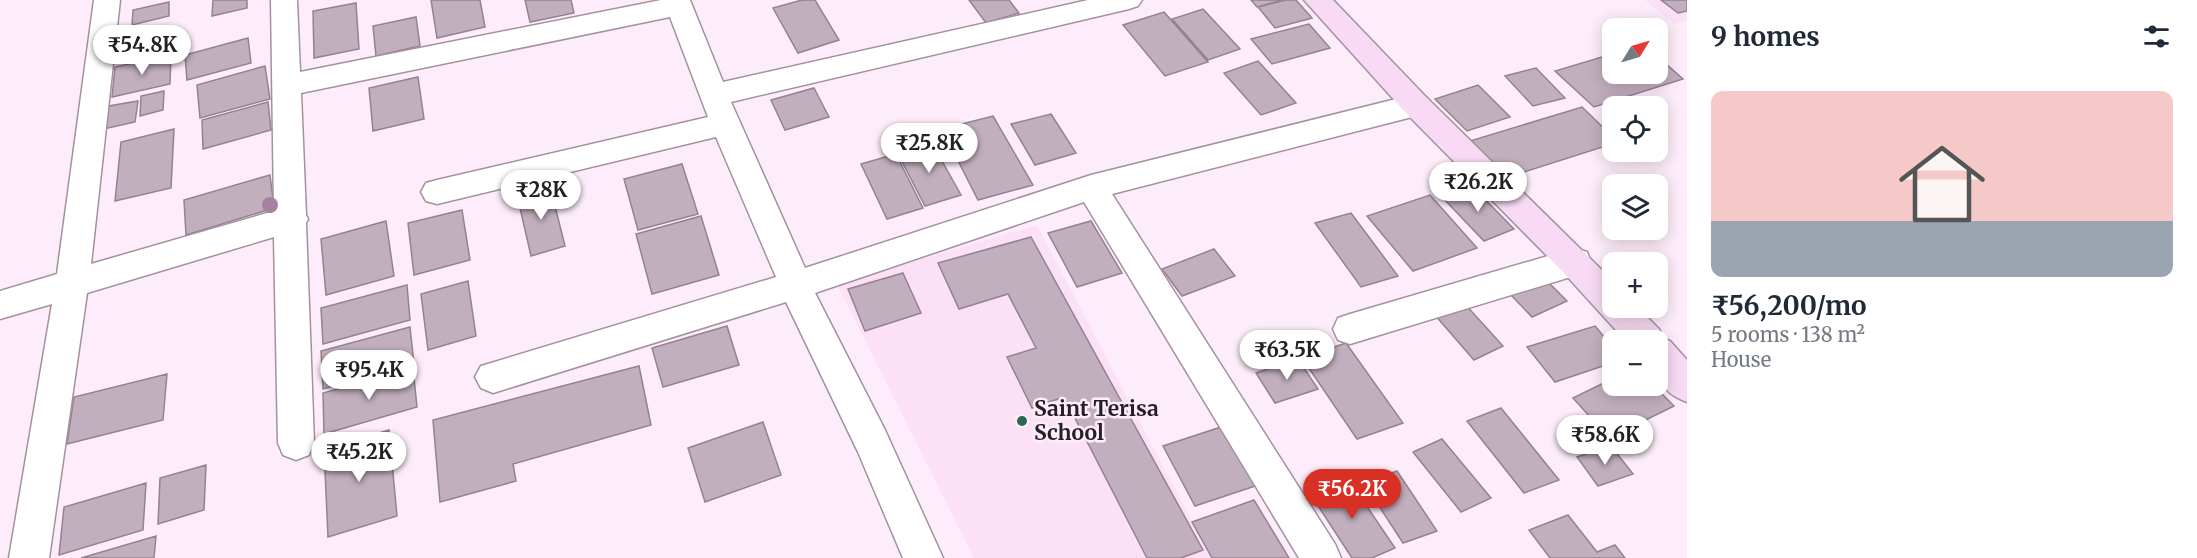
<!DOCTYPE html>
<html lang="en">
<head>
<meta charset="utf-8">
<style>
	:root { --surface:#fff; --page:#f2f2f3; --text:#1f2937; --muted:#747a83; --accent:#d93025 }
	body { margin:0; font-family:Merriweather,serif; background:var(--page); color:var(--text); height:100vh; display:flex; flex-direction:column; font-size:22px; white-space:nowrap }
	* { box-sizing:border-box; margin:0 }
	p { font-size:20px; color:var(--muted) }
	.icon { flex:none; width:33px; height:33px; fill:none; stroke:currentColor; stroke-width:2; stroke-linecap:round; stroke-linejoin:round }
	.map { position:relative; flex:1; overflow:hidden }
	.drawer { display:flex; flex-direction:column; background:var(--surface); width:510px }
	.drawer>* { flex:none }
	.needle { width:39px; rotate:53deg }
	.controls { position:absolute; left:1602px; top:18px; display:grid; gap:12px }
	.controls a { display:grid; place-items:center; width:66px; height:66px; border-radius:12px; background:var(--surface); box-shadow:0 3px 15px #0003; font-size:30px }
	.price { position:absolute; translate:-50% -51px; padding:0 14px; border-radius:21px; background:#fff; color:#222; font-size:20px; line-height:39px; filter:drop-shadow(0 2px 3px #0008) }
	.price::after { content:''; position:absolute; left:50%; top:36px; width:18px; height:14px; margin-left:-9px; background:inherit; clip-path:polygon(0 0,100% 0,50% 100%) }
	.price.selected { background:var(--accent); color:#fff }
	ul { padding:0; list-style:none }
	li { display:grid; align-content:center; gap:12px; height:318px; padding:0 24px }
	li span { display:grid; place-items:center; height:186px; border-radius:12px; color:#555 }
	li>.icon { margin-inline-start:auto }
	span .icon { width:108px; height:108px; fill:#fffc; stroke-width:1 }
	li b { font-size:26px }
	h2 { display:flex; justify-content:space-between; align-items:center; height:72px; padding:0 24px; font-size:26px }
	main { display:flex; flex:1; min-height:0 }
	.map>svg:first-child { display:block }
	.built { fill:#fbe0f6 }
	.building { fill:#c2afbe; stroke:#948290; stroke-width:1.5 }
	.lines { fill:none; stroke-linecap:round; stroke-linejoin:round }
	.street-casing { stroke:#a491a0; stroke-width:3 }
	.secondary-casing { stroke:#a491a0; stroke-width:3 }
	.street { fill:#fff; fill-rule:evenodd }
	.secondary { fill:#f8daf4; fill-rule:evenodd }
	.tree { fill:#a583a0 }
	.poi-dot { fill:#2b6854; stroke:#fdedfa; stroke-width:2 }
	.labels { text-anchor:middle; stroke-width:5; stroke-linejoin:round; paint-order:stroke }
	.poi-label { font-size:21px; font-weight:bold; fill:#261f25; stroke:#fdedfa; text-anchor:start }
</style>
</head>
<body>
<main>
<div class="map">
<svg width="1687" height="558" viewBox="0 0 1687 558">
	<rect width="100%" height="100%" fill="#fdedfa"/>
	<path class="built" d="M1645 0H1687V20L1674 24Z
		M1037 225 1211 558H974L837 284Z"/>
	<path class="building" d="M213 0H247V8L212 16Z
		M431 0H480L485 27 437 38Z
		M525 0H571L574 13 530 22Z
		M802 0H815L839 40 798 53 773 8Z
		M969 0H1009L1019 13 986 23Z
		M1251 0H1284L1257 7Z
		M1286 0H1296L1312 18 1275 28 1258 7Z
		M1661 0H1687V11L1678 13Z
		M169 2V16L132 25 133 10Z
		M356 3 359 49 314 58 313 11Z
		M1203 9 1240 49 1208 60 1172 19Z
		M1164 12 1208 62 1165 76 1123 25Z
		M416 17 420 46 376 56 373 26Z
		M1309 24 1330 48 1272 64 1251 39Z
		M132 35 131 42 119 44 120 37Z
		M248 38 251 63 187 80 185 55Z
		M1612 54V74H1658V57L1683 79 1594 107 1555 71Z
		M171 55 170 84 112 97 115 67Z
		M1258 61 1296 103 1261 115 1224 73Z
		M265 66 270 99 200 118 197 85Z
		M1536 68 1565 98 1533 106 1505 76Z
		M418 77 424 119 373 131 369 88Z
		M1478 85 1510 117 1467 131 1435 99Z
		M814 88 829 117 785 130 771 100Z
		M164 91 163 110 140 116 141 96Z
		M138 101 135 122 99 130 103 107Z
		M268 102 271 130 203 149 202 120Z
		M1582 107 1612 136V144L1505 178 1470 141Z
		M1051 114 1076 153 1035 165 1011 124Z
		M993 116 1033 185 978 200 942 129Z
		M174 129 171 188 115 201 121 142Z
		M932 143 961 195 925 206 897 152Z
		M896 154 923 208 887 219 861 164Z
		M682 164 698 214 638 230 624 179Z
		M270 175 274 208 186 235 184 200Z
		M1471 185 1514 229 1484 241 1442 197Z
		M550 186 565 246 531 256 517 195Z
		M1430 195 1477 248 1413 271 1367 216Z
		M462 210 470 260 414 275 408 223Z
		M1351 213 1398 276 1361 287 1315 223Z
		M701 216 719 275 652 294 636 234Z
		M386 221 394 276 326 295 321 239Z
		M1091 221 1122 273 1077 287 1048 233Z
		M1031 237 1203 550 1181 558H1147L1064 397 1032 408 1007 357 1036 348 1008 294 959 309 938 263Z
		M1214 249 1235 276 1182 296 1162 269Z
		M903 273 921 313 865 331 848 289Z
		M1543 277 1567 301 1532 317 1508 292Z
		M468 281 476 336 428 350 421 294Z
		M407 285 410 320 323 344 321 308Z
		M1463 302 1503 346 1474 360 1434 314Z
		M727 326 739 365 663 387 652 348Z
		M1595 326 1612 346V363L1555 382 1527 347Z
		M410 327 414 364 323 389 321 351Z
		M1346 343 1403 423 1357 439 1302 358Z
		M1298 359 1318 389 1275 403 1256 373Z
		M639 366 651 425 513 464 516 481 440 502 433 420Z
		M413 368 417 407 324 434 323 393Z
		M167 374 163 420 67 444 74 397Z
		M1612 379V386H1654L1674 406 1609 438 1573 398Z
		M1501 408 1559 480 1524 493 1467 421Z
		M763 422 781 475 705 502 688 448Z
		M1221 427 1255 486 1195 506 1163 446Z
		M389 430 397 516 328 537 324 449Z
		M1442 439 1491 498 1461 512 1413 452Z
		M1611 446 1633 474 1598 486 1577 457Z
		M206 465 204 510 158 524 160 478Z
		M1397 471 1437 531 1403 543 1364 483Z
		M1347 477 1395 548 1372 558H1352L1309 492Z
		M146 483 143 530 59 555 64 507Z
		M1254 500 1289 558H1212L1192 522Z
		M1568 515 1597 552 1615 545 1625 558H1550L1529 530Z
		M156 536 154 558H81Z"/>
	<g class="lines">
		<g class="street-casing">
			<path id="street" d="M94 0H120L91 264 274 211 271 0H297L300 72 661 0H690L723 82 1088 0H1142L1138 6 1129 9 731 102 805 268 1091 175 1416 94 1426 97 1431 105 1426 113 1416 116 1112 194 1335 544 1341 558H1299L1084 202 815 293 885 430 943 558H903L858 452 786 302 493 393 481 388 475 377 481 366 776 277 716 137 437 204 426 201 421 192 426 183 437 180 708 117 670 17 301 93 306 215 308 219 306 223 314 443 309 455 296 460 283 455 278 443 274 237 87 293 49 558H9L52 304 0 319V291L57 274Z
				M1575 248 1587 252 1591 262 1587 272 1350 344 1338 340 1333 329 1338 318 1350 314Z"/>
		</g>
		<g class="secondary-casing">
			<path id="secondary" d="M1304 0H1333L1426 97 1612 280V308H1638L1659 329 1664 339 1670 341 1687 360V402C1654 390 1658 371 1658 340H1625L1563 272 1406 113Z"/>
		</g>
		<use href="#street" class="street"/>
		<use href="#secondary" class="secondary"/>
	</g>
	<circle class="tree" cx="270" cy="205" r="8"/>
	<circle class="poi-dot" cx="1022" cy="421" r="6"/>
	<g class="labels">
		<g class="poi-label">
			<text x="1034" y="416">Saint Terisa<tspan x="1034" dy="24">School</tspan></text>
		</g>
	</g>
</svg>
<div class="controls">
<a><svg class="needle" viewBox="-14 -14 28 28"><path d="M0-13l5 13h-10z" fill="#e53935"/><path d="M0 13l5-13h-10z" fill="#747a83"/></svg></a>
<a><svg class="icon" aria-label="locate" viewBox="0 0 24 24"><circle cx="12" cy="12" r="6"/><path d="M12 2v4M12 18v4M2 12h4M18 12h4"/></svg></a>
<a><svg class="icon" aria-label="layers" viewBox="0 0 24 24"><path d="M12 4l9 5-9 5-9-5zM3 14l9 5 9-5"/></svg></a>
<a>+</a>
<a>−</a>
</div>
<b class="price" style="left:142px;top:76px">₹54.8K</b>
<b class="price" style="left:929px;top:174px">₹25.8K</b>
<b class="price" style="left:1478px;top:213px">₹26.2K</b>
<b class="price" style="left:541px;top:221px">₹28K</b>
<b class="price" style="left:1287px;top:381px">₹63.5K</b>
<b class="price" style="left:369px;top:401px">₹95.4K</b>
<b class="price" style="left:1605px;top:466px">₹58.6K</b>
<b class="price" style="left:359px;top:483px">₹45.2K</b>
<b class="price selected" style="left:1352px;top:520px">₹56.2K</b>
</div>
<section class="drawer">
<h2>9 homes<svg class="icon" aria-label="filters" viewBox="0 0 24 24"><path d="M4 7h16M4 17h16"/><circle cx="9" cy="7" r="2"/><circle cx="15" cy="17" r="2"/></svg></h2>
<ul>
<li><span style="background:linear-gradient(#f6c9c9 70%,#9aa5b1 0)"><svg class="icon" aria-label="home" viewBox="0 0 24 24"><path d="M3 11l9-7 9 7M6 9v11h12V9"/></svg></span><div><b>₹56,200/mo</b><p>5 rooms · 138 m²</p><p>House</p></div></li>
</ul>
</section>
</main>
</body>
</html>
